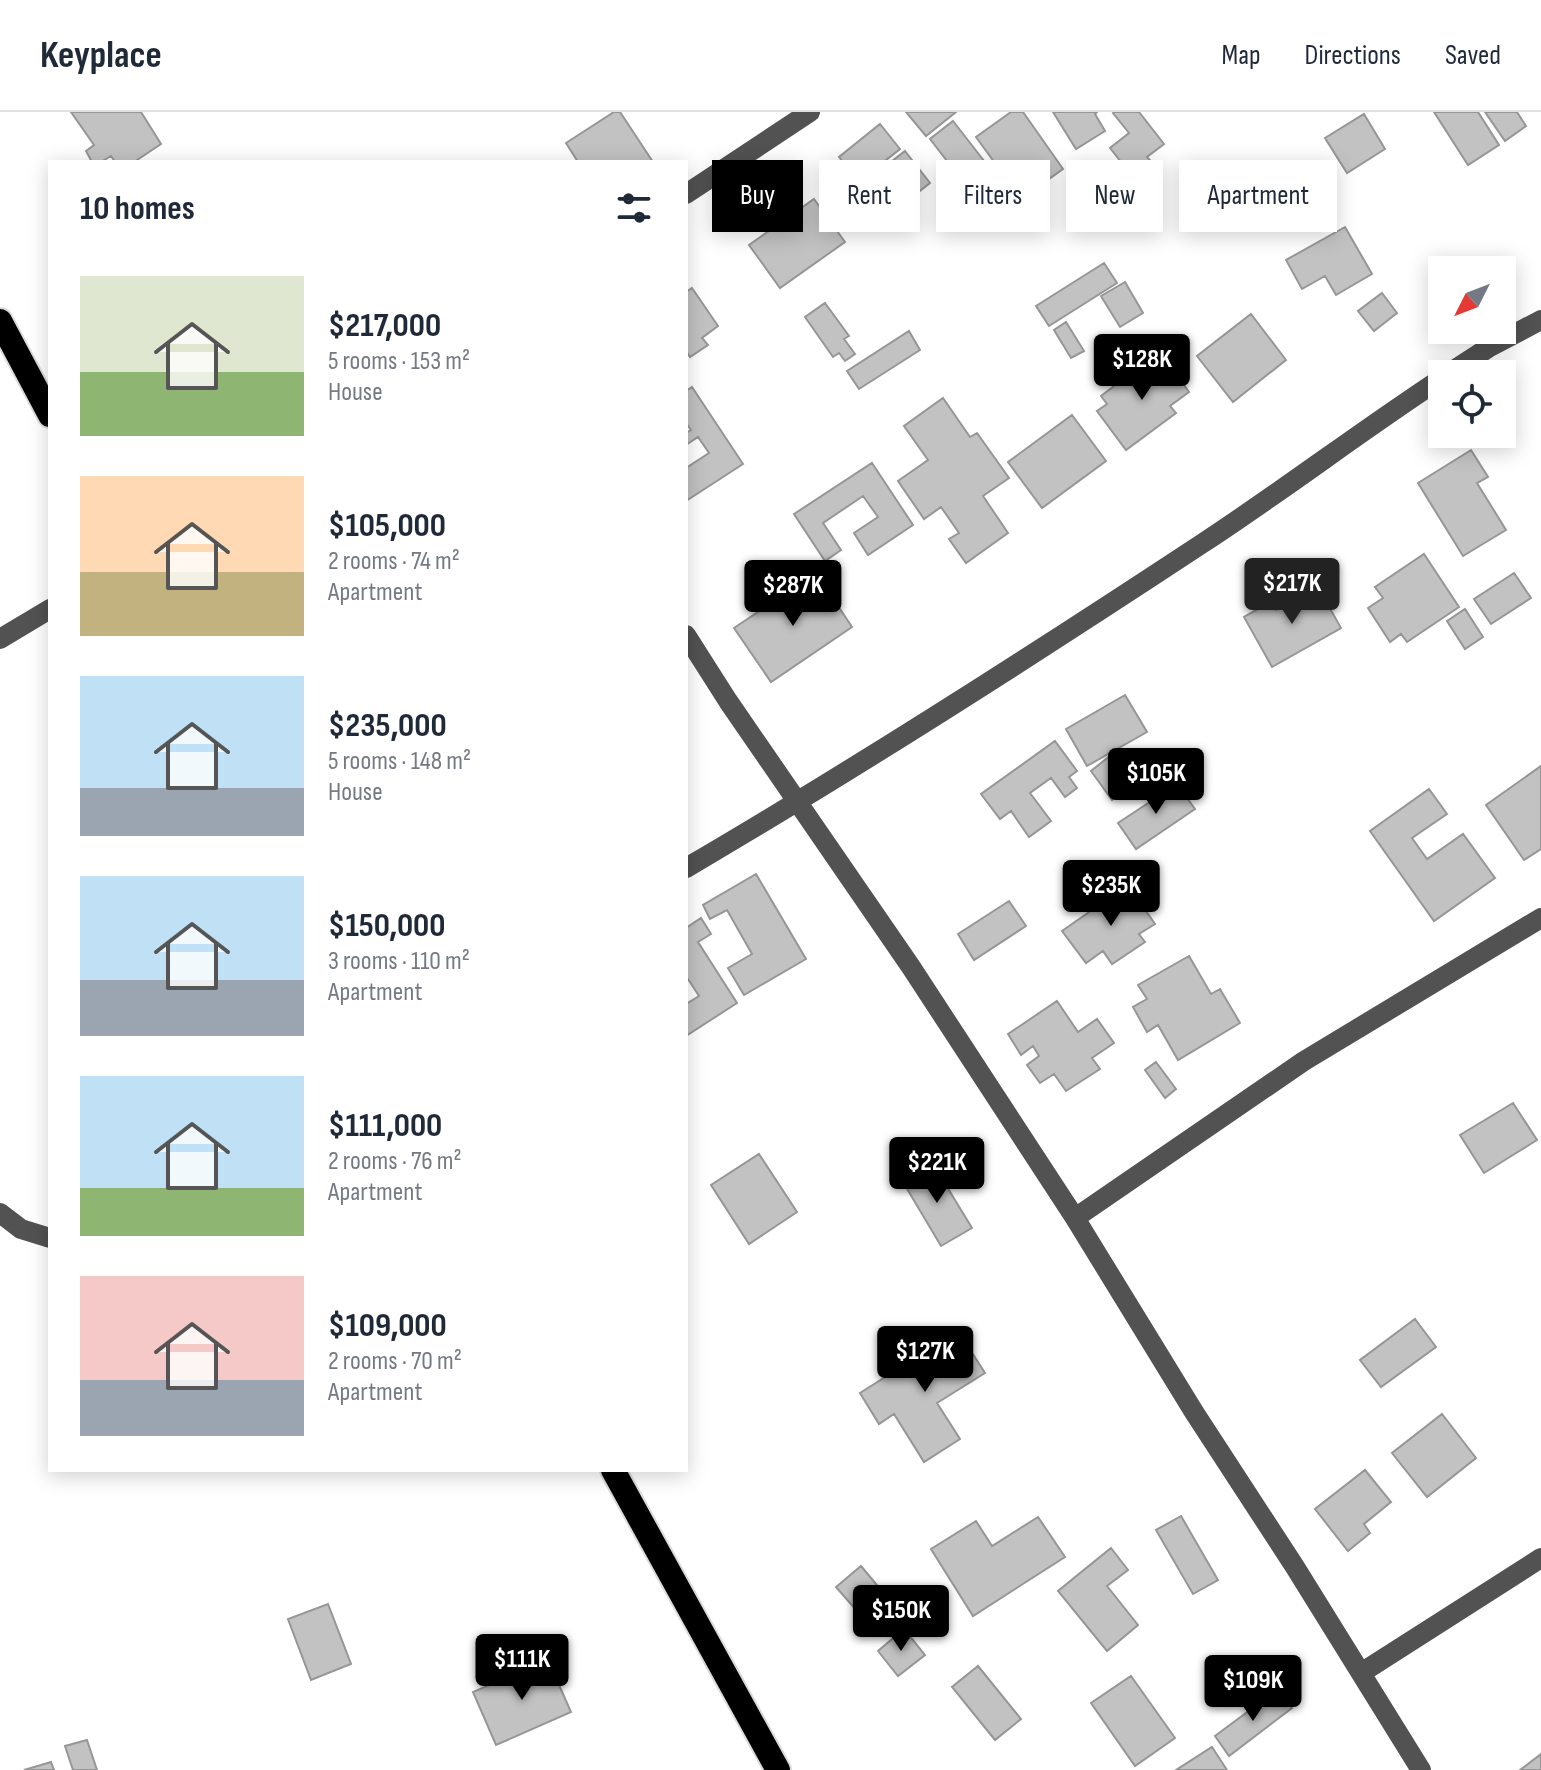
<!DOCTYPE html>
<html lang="en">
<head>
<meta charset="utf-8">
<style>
	:root { --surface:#fff; --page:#f6f6f7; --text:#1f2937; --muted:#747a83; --line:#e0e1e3; --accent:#000 }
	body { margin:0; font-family:"Sofia Sans Condensed",sans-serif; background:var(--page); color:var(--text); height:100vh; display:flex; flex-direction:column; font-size:30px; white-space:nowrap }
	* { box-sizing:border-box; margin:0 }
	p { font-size:26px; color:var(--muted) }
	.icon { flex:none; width:44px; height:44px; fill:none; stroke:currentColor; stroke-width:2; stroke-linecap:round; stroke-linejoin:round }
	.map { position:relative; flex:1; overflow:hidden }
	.drawer { position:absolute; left:48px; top:48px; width:640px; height:1312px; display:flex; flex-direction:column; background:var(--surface); border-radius:0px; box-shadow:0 4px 20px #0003 }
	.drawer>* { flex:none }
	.top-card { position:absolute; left:712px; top:48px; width:708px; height:72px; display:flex; gap:16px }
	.needle { width:52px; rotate:228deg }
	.tools { position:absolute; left:1428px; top:144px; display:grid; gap:16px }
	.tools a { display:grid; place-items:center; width:88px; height:88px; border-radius:0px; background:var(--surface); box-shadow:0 4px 20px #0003; font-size:40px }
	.price { position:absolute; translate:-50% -68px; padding:0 18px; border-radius:8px; background:var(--accent); color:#fff; font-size:26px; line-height:52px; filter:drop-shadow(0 2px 4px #0008) }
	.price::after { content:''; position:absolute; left:50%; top:48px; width:24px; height:18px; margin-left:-12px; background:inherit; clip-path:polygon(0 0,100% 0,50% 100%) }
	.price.selected { background:#222; color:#fff }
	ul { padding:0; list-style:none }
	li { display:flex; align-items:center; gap:24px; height:200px; padding:0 32px }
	li span { display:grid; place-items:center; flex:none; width:224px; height:160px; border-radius:0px; color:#555 }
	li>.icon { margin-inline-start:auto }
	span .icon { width:96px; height:96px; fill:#fffc; stroke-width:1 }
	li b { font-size:34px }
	h2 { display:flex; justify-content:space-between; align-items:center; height:96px; padding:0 32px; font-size:34px }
	.chip { padding:0 28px; border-radius:0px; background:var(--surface); box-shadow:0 4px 20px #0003; font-size:28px; line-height:72px }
	.chip.selected { background:var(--accent); color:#fff }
	header { display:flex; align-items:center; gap:48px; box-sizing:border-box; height:112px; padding:0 40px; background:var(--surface); border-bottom:2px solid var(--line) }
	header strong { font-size:38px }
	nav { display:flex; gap:44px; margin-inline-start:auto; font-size:28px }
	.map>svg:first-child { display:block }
	.building { fill:#c2c2c2; stroke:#969696; stroke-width:2 }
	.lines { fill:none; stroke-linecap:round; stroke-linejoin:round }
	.highway-casing { stroke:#dbdbdb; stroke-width:28 }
	.minor { stroke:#525252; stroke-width:20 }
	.highway { stroke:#000; stroke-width:24 }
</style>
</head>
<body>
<header>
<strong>Keyplace</strong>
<nav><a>Map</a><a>Directions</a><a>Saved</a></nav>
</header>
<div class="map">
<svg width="1541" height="1658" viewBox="0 0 1541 1658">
	<rect width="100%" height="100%" fill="#fff"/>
	<path class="building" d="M71 0H141L161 32 134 50H115L111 44 101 50H92L86 39 94 33Z
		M614 0H620L653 50H578L566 31Z
		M906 0H956L926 24Z
		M1011 0H1023L1063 57 1021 87 976 25Z
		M1053 0H1097L1095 2 1105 19 1076 37Z
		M1114 0H1139L1164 32 1147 45 1157 56 1132 76 1123 64 1129 60 1110 36 1129 21 1113 1Z
		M1434 0H1478L1499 33 1468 53Z
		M1485 0H1517L1526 14 1505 29Z
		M1364 2 1385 37 1347 61 1325 26Z
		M953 9 988 54 965 72 930 27Z
		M880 12 900 37 858 70 839 45Z
		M905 39 930 71 888 104 863 72Z
		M814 87 845 130 780 176 749 133Z
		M1345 115 1372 162 1336 183 1325 164 1302 177 1286 148Z
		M1104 151 1117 171 1049 214 1036 194Z
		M1125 170 1143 201 1120 215 1101 184Z
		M692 176 718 214 702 226 708 233 690 245 686 239V180Z
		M1382 181 1397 201 1374 219 1358 199Z
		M825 191 849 224 844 227 855 242 845 249 839 241 833 245 805 205Z
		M1251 202 1286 248 1233 290 1197 244Z
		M1066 210 1084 239 1071 246 1054 218Z
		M909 219 920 238 859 277 847 259Z
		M1151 246 1160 259 1169 252 1189 280 1170 294 1176 301 1126 338 1097 299 1107 292 1101 284Z
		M692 275 743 352 686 389V356L709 341 698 325 686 333V321L691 318 686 311V279Z
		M943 286 970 325 977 321 1009 366 983 384 1008 421 966 451 949 427 959 421 941 395 924 407 898 369 928 348 904 314Z
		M1072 303 1106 349 1042 396 1008 350Z
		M1471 338 1488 365 1477 371 1506 418 1463 444 1418 371Z
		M872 351 913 413 868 443 854 421 878 405 863 384 823 411 841 438 825 449 794 402Z
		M1424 442 1459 495 1407 530 1401 522 1390 530 1368 496 1383 486 1375 475Z
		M816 461 852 515 771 570 734 516Z
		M1514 461 1531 486 1491 512 1474 487Z
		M1318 475 1341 516 1272 555 1244 505 1272 489 1276 498Z
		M1465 497 1483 525 1465 537 1447 509Z
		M1125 583 1147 620 1087 654 1066 617Z
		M1055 629 1077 659 1069 665 1077 676 1065 685 1051 666 1030 681 1051 709 1029 725 1011 699 1000 707 981 682Z
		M1111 643 1133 671 1112 688 1091 659Z
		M1541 654V737L1524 748 1486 693Z
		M1177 672 1195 697 1136 737 1118 711Z
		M1429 677 1447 702 1412 726 1427 747 1463 722 1495 766 1434 809 1370 719Z
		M756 762 806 847 744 883 728 856 752 842 727 798 710 807 703 793Z
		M1128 773 1155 812 1139 822 1145 830 1112 852 1103 839 1086 851 1062 819Z
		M1009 789 1026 814 974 848 958 822Z
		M701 806 711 822 698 830 737 891 686 924V892L699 884 686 864V816Z
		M1189 844 1211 882 1220 877 1240 911 1178 948 1158 913 1147 920 1133 895 1147 887 1138 873Z
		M1057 889 1078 920 1097 907 1114 931 1092 946 1100 957 1066 979 1054 962 1040 971 1027 953 1039 944 1033 934 1021 943 1008 922Z
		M1156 950 1176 977 1165 986 1145 958Z
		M1513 991 1537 1028 1484 1061 1460 1023Z
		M759 1042 797 1100 749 1132 711 1073Z
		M933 1052 972 1116 941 1134 903 1070Z
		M1415 1207 1436 1235 1381 1275 1360 1248Z
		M958 1219 985 1261 937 1291 960 1327 924 1350 894 1302 879 1312 860 1281Z
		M1442 1302 1476 1346 1427 1385 1392 1341Z
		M1365 1358 1391 1390 1364 1412 1370 1421 1348 1439 1315 1397Z
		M1181 1404 1218 1468 1193 1482 1156 1418Z
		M1038 1405 1065 1445 973 1504 931 1437 976 1409 992 1434Z
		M1111 1436 1128 1458 1107 1474 1138 1513 1107 1539 1058 1479Z
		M861 1454 881 1478 857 1499 836 1475Z
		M328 1492 351 1552 311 1568 288 1507Z
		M904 1517 925 1543 898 1564 878 1539Z
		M548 1548 571 1600 496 1633 473 1580Z
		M978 1554 1021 1607 995 1628 952 1575Z
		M1131 1564 1175 1626 1135 1654 1091 1591Z
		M1277 1578 1292 1596 1229 1644 1215 1624Z
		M87 1628 97 1658H73L65 1634Z
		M1212 1635 1227 1658H1176Z
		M1541 1642V1658H1520Z
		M51 1650 54 1658H24Z"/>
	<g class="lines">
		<g class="highway-casing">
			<path id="highway" d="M0 209 50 303
				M613 1358 778 1658"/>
		</g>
		<path class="minor" d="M686 82 810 0
			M1448 262 1488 236 1541 208
			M686 523 728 589 911 855 1075 1106 1194 1300 1295 1455 1421 1658
			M0 527 50 497
			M686 756C862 653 1033 543 1203 431 1284 378 1361 319 1442 266
			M0 1101 21 1117 50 1126
			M1075 1106 1304 949 1541 806
			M1361 1561 1541 1446"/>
		<use href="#highway" class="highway"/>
	</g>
</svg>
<div class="tools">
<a><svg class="needle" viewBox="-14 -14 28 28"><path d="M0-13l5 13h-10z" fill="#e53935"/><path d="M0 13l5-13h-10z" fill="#747a83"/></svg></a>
<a><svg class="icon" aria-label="locate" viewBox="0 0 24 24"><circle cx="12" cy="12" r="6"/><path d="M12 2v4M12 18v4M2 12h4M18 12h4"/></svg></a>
</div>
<b class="price" style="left:1142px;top:290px">$128K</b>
<b class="price selected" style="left:1292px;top:514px">$217K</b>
<b class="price" style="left:793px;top:516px">$287K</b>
<b class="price" style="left:1156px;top:704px">$105K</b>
<b class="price" style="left:1111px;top:816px">$235K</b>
<b class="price" style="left:937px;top:1093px">$221K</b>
<b class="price" style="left:925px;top:1282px">$127K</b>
<b class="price" style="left:901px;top:1541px">$150K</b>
<b class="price" style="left:522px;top:1590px">$111K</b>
<b class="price" style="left:1253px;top:1611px">$109K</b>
<div class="top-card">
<a class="chip selected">Buy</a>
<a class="chip">Rent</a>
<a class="chip">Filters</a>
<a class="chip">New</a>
<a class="chip">Apartment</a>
</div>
<section class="drawer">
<h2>10 homes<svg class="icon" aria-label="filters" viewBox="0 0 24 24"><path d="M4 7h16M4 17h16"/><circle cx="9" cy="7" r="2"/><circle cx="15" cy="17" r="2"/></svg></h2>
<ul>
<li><span style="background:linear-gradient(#dfe7d0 60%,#8fb573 0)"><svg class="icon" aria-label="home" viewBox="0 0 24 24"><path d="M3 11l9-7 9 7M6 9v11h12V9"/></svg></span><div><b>$217,000</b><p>5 rooms · 153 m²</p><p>House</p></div></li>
<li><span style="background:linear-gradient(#ffd9b3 60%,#c2b280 0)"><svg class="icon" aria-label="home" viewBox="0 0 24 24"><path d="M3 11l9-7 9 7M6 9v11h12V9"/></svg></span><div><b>$105,000</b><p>2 rooms · 74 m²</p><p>Apartment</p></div></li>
<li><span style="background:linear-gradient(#bfe0f5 70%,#9aa5b1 0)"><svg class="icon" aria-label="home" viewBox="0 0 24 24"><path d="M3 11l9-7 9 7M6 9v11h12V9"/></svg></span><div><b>$235,000</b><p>5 rooms · 148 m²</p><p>House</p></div></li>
<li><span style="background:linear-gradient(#bfe0f5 65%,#9aa5b1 0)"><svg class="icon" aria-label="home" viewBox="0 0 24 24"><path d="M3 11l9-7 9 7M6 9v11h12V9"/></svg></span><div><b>$150,000</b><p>3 rooms · 110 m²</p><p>Apartment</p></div></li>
<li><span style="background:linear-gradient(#bfe0f5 70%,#8fb573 0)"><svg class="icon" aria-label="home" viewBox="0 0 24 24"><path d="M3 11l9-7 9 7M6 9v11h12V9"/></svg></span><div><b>$111,000</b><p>2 rooms · 76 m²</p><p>Apartment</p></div></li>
<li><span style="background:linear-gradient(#f6c9c9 65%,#9aa5b1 0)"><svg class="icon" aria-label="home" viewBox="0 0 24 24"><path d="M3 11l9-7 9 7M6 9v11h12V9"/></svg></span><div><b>$109,000</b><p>2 rooms · 70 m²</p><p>Apartment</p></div></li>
</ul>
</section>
</div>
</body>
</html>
